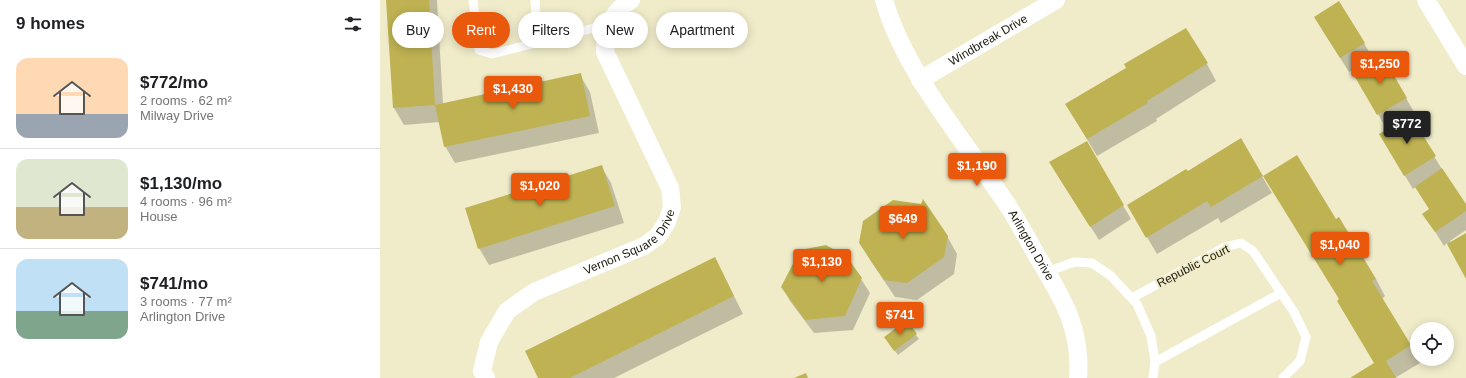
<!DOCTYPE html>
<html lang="en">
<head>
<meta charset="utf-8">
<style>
	:root { --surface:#fff; --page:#f6f6f6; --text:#202124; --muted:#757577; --line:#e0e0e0; --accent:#ea580c }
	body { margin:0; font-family:Arial,sans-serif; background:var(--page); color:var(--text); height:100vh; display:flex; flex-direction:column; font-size:15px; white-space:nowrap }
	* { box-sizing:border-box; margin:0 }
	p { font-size:13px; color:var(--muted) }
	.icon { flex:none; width:22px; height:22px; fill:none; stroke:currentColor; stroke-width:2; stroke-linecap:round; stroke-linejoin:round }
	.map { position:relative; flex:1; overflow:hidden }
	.sheet { display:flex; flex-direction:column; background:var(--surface); width:380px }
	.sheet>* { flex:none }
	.guide { position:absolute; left:12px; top:12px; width:380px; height:36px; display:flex; gap:8px }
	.tools { position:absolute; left:1030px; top:322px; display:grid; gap:8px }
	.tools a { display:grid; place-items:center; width:44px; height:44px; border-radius:50%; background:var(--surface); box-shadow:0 2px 10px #0003; font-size:20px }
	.price { position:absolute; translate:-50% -34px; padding:0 9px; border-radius:4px; background:var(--accent); color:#fff; font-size:13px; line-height:26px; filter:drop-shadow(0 1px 2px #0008) }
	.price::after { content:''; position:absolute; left:50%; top:24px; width:12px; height:9px; margin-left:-6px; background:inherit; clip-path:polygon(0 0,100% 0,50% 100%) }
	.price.selected { background:#222; color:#fff }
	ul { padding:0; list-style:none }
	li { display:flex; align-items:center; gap:12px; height:100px; padding:0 16px }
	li+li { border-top:1px solid var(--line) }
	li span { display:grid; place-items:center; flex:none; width:112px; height:80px; border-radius:12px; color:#555 }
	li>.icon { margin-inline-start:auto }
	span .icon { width:48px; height:48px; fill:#fffc; stroke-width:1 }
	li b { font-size:17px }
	h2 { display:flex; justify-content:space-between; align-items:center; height:48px; padding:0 16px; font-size:17px }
	.pill { padding:0 14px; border-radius:18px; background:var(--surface); box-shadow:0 2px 10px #0003; font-size:14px; line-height:36px }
	.pill.selected { background:var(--accent); color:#fff }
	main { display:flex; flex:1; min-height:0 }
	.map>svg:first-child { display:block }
	.shadow { fill:#0003 }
	.building { fill:#beb252 }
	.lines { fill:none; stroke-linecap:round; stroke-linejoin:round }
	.service { stroke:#fff; stroke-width:9 }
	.minor { stroke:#fff; stroke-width:18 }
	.labels { text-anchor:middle; stroke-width:4; stroke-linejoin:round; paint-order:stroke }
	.street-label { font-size:12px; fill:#1b190d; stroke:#f0ecca }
</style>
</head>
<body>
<main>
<section class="sheet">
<h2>9 homes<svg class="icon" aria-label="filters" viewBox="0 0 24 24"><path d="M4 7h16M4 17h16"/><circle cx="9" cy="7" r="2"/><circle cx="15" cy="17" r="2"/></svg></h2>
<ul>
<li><span style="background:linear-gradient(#ffd9b3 70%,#9aa5b1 0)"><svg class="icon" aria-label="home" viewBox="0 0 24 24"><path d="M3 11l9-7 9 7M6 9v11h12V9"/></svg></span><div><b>$772/mo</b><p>2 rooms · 62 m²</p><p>Milway Drive</p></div></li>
<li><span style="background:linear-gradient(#dfe7d0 60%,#c2b280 0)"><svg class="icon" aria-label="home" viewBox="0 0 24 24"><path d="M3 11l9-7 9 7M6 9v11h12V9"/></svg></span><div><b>$1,130/mo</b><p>4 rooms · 96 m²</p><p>House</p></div></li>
<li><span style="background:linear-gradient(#bfe0f5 65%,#7fa58c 0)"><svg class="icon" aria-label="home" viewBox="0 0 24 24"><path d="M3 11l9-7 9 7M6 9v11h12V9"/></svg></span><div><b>$741/mo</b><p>3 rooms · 77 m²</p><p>Arlington Drive</p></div></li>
</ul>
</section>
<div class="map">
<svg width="1086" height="378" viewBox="0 0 1086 378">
	<rect width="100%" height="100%" fill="#f0ecca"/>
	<path class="shadow" d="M7 0H57L63 104 200 75 210 92 219 133 75 163 65 146 60 122 24 125 14 108Z
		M943 31 984 43 992 57 969 72Z
		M1002 56 1034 112 1029 115 1063 171 1086 206V230L1070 241 1071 243 1086 234V277L1067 243 1064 246 1044 214 1050 209 1036 187 1033 189 1008 148 1018 123 1017 122 1006 128 974 72Z
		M827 64 836 81 776 119 777 121 717 156 686 104 747 68Z
		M860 139 892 193 841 223 838 218 777 254 748 205 807 172Z
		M706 142 751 219 719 240 678 176Z
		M221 166 231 183 244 223 109 265 99 248Z
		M542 205 567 236 577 254 574 274 537 300 515 297 490 260 480 242Z
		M956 220 996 279 1005 296 1002 299 1040 363 1015 378H971L995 363 960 300Z
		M335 258 363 314 234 378H159Z
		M481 279 490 293 473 330 434 333 410 301 402 287Z
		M536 335 539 339 518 355 508 342Z"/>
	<path class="building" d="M6 0H49L55 105 13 108Z
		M959 1 985 43 960 58 934 17Z
		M806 28 828 63 767 101 768 103 707 139 685 104 746 68 744 64Z
		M1002 55 1027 98 997 115 972 72Z
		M201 73 210 116 64 147 55 105Z
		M1030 115 1056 156 1024 176 999 134Z
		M861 138 883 176 831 207 827 201 766 238 747 205 806 169 808 171Z
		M707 141 744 205 710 227 669 162Z
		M917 155 956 219 959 217 996 279 992 281 1031 345 1006 361 1016 378H970L994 363 957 301 959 299 883 176Z
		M222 165 235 206 98 249 85 208Z
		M1062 168 1086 204V211L1055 232 1042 214 1049 209 1035 187Z
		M543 199 568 236 564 257 527 283 504 280 479 243 483 221 513 200 541 204Z
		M1086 233V279L1067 244Z
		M446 245 467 257 482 278 465 316 425 320 401 287 420 250Z
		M335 257 354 296 190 378H158L145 351Z
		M527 320 537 334 514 351 504 337Z
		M426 373 428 378H414Z"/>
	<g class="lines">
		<path class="service" d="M93 0 99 50 112 54 214 28 227 31
			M155 0 158 42
			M667 272 694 262 712 263 731 276 757 304 771 336 775 362 773 378
			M752 298 845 247 861 243 873 251 914 312 926 337 920 361 903 378
			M775 362 901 293"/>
		<g class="minor">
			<path id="s1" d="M504 0C525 72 580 135 622 197 635 215 645 235 656 254 681 296 702 327 698 378"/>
			<path d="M1046 0 1086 66"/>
			<path id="s2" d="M540 80 676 0"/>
			<path id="s3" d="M106 378 102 371 109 342 127 311 154 292 264 246 278 236 287 222 292 207 290 188 225 52C225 29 231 13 251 0"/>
		</g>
	</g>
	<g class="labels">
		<g class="street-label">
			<text dy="4" stroke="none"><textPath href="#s2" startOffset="79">Windbreak Drive</textPath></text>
			<text dy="4" stroke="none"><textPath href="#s3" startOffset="217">Vernon Square Drive</textPath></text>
			<text dy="4" stroke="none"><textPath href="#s1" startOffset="287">Arlington Drive</textPath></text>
			<text transform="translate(813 266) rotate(-27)" y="4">Republic Court</text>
		</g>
	</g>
</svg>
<div class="tools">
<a><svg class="icon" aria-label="locate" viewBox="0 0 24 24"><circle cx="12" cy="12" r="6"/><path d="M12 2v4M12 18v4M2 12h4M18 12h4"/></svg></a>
</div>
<b class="price" style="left:1000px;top:85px">$1,250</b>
<b class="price" style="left:133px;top:110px">$1,430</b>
<b class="price selected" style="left:1027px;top:145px">$772</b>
<b class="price" style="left:597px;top:187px">$1,190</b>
<b class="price" style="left:160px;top:207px">$1,020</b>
<b class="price" style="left:523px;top:240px">$649</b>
<b class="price" style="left:960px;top:266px">$1,040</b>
<b class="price" style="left:442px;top:283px">$1,130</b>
<b class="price" style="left:520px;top:336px">$741</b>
<div class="guide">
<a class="pill">Buy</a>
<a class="pill selected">Rent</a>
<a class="pill">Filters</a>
<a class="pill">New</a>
<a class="pill">Apartment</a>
</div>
</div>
</main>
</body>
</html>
